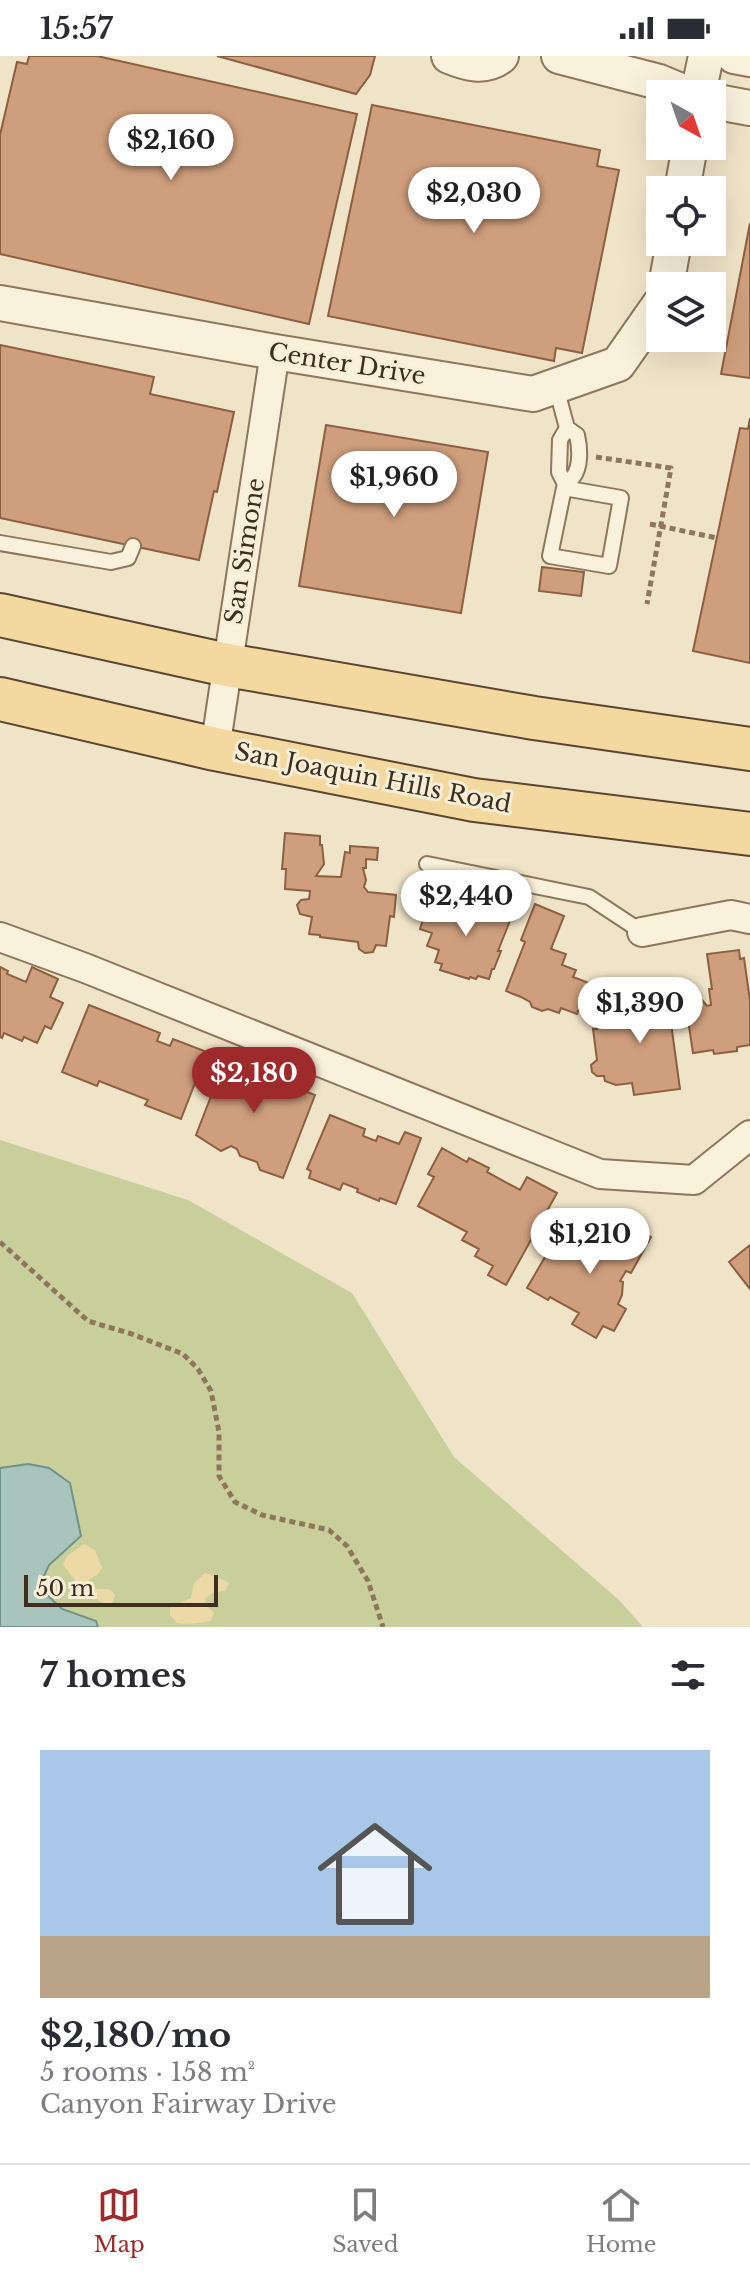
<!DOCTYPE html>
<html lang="en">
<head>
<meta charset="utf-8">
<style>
	:root { --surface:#fff; --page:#f7f7f7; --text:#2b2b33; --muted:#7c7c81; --line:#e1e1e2; --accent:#9e2a2b }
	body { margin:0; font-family:"Libre Baskerville",serif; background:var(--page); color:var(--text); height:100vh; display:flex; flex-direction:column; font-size:30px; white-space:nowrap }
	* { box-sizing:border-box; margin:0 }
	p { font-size:26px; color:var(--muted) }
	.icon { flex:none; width:44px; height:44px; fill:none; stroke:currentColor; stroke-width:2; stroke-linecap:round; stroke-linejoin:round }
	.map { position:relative; height:1571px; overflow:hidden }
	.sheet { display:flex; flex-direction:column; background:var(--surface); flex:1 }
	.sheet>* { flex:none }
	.needle { width:52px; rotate:140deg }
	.fabs { position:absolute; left:646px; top:24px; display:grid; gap:16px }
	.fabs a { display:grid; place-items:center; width:80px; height:80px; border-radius:0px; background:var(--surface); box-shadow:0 8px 32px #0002; font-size:40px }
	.scale { position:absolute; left:24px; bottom:20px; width:194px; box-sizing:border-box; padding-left:8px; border:4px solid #3d2e20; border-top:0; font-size:22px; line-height:28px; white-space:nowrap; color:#3d2e20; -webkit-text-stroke:6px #f7eed8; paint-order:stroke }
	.price { position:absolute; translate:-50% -68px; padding:0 18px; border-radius:28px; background:#fff; color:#222; font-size:26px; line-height:52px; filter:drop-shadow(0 2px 4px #0008) }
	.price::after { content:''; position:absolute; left:50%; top:48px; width:24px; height:18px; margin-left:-12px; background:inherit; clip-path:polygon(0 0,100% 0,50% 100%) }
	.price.on { background:var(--accent); color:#fff }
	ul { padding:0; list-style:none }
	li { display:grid; align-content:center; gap:16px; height:424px; padding:0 40px }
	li+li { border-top:2px solid var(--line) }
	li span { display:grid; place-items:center; height:248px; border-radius:0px; color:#555 }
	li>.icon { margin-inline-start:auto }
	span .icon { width:144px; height:144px; fill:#fffc; stroke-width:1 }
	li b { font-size:34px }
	h2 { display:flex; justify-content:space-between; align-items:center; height:96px; padding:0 40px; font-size:34px }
	.status { display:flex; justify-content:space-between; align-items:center; height:56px; padding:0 40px; background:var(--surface); direction:ltr }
	.status svg { height:22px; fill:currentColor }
	.dock { display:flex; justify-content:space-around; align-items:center; height:112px; border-top:2px solid var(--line); background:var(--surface); font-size:22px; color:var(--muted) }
	.dock a { display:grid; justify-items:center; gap:4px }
	.dock .on { color:var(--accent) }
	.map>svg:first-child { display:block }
	.green { fill:#c9cf9b }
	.sand { fill:#ecd9a5 }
	.water { fill:#a9c4bc; stroke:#6f938a; stroke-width:2 }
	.building { fill:#cf9f7d; stroke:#8d5f41; stroke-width:2 }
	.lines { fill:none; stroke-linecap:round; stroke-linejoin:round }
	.service-casing { stroke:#8d765c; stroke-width:18 }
	.minor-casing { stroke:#8d765c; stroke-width:32 }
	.tertiary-casing { stroke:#8d765c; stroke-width:38 }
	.primary-casing { stroke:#5b4430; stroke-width:46 }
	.path { stroke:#8d765c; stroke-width:5; stroke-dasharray:6 4; stroke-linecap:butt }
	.service { stroke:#faf1dc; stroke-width:14 }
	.minor { stroke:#faf1dc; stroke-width:28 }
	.tertiary { stroke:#faf1dc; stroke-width:34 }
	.primary { stroke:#f3d9a0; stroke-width:42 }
	.labels { text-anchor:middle; stroke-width:6; stroke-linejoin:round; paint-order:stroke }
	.street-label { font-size:24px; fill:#3d2e20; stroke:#f7eed8 }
</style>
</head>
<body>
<div class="status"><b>15:57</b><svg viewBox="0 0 49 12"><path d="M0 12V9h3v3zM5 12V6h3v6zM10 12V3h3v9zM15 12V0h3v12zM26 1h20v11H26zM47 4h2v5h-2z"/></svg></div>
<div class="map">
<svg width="750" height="1571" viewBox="0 0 750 1571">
	<rect width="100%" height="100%" fill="#f0e4c8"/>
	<path class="green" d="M0 1084 188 1144 352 1237 454 1401 619 1544 643 1571H0Z"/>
	<path class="sand" d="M84 1488 95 1494 102 1512 98 1518 87 1525 89 1530C97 1537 109 1528 115 1539L112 1547 106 1549 95 1542 77 1537 75 1524 63 1509 67 1500Z
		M205 1517C208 1517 226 1525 229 1527L225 1535 212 1537 205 1543 207 1550 214 1557 211 1565C200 1567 189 1569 177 1567L170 1559V1551L191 1542 194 1527Z"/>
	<path class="water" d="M28 1408 49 1412 70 1427 81 1480 49 1509 43 1522 44 1536 62 1553 96 1565 98 1571H0V1412Z"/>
	<path class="building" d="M29 0H97L357 58 309 268 0 198V79L17 6 27 8Z
		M217 0H375L370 19 356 38Z
		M372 49 600 94 597 110 619 114 582 297 556 292 554 305 328 260Z
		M750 167V322L721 318Z
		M0 289 154 321 150 338 234 356 217 436 214 435 199 504 0 462Z
		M750 362V607L693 595 740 372 748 373Z
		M326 369 488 396 461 557 299 530Z
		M542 511 584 516 581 540 539 535Z
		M285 777 320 780V789H322L324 808 316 820 341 821 345 796 350 797V790L378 792 377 804 366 803V812H363L366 824 364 831 368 836 396 839 394 861 390 860 386 890 376 889 373 896 365 897 359 893 358 886 320 881V879L309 878 312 861 300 858 297 849 301 844 309 843 310 835 285 833 286 813H282Z
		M429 844 476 860 480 850 492 854V851L504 850 513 857 498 895H501L494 913H492L489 923 478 920 476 923 470 921 469 923 440 914 442 908 435 906 439 894 427 890 432 877 420 873Z
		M535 848 564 860 551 893 566 898 562 909 576 914 573 921 589 927 577 958 561 952 559 957 548 953 542 955 532 951 530 946 521 941 506 935 525 886 521 884Z
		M739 894 740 903 744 902 750 945V989L737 991V995L714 998 713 994 693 997 685 944 698 942 699 945 702 944 707 950 711 949 709 933H712L707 898Z
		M0 911 8 915 7 918 26 926 32 911 58 923 50 941 63 947 51 973 45 970 37 987 24 981 22 985 4 977 2 982 0 981Z
		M653 923V925L665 923 680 1033 634 1039 632 1027 616 1029 605 1025 604 1020H597L592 1016 591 1009 597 1004 593 973H597L598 965 604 961 611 962 615 969 640 965 635 925Z
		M89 949 160 977 157 985 170 990 173 983 207 996 181 1063 145 1049 148 1044 99 1025 97 1030 62 1016Z
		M238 996 269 1007 261 1029 280 1036 284 1027 315 1039 283 1122 260 1114 257 1106 240 1100 237 1093 231 1090 221 1095 196 1079 213 1035 209 1033 219 1007 232 1011Z
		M330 1059 365 1073 363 1080 376 1085 378 1080 399 1088 405 1076 421 1082 396 1148 380 1142 379 1145 357 1136 358 1133 343 1127 340 1134 309 1122 311 1115 307 1113Z
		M442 1092 467 1106 469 1102 489 1112 487 1116 520 1134 527 1121 557 1137 506 1229 488 1219 493 1210 475 1200 479 1193 462 1184 467 1176 418 1150 434 1121 428 1118Z
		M623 1164 651 1181 631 1217 626 1215 620 1225 623 1226 622 1239 618 1248 626 1253 614 1275 603 1270 596 1282 572 1268 579 1257 550 1241 548 1244 527 1232 563 1170 583 1182 582 1184 609 1197 612 1191 608 1189Z
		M750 1189V1233L729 1206Z"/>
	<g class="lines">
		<g class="service-casing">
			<path id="service" d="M556 331 567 372 577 379C580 392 581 411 573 421 570 425 566 428 564 432L550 500 609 510 621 442 564 432
				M565 428 559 416 560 384 567 372
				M0 487 111 506 128 502 133 490
				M427 808 589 841 642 876"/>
		</g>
		<g class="minor-casing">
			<path id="minor" d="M215 693 275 296
				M642 876 731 859 750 863
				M0 881 85 912 600 1118 694 1124 750 1079"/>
		</g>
		<g class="tertiary-casing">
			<path id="tertiary" d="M449 0C466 7 485 13 501 0
				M559 0 659 26 688 38
				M734 0 750 3
				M698 38 706 0
				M712 45 750 52
				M682 134 690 90
				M666 230 674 186
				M0 247 275 296 533 338 618 308 660 248"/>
		</g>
		<g class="primary-casing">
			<path id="primary" d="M0 559 227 609 534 662 750 693
				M0 643 215 693 474 744 750 778"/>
		</g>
		<path class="path" d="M596 401 671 412 647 548
			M650 468 717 482
			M0 1186 88 1265 132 1278 183 1298 198 1313 211 1335 219 1376V1420L235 1446 262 1459 329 1474 347 1490 368 1525 383 1571"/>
		<use href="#service" class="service"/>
		<use href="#minor" class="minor"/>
		<use href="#tertiary" class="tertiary"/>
		<use href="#primary" class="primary"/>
	</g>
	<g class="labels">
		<g class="street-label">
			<text transform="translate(347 308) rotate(9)" y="8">Center Drive</text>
			<text transform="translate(245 495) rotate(-81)" y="8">San Simone</text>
			<text transform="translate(373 722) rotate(11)" y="8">San Joaquin Hills Road</text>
		</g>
	</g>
</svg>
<div class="fabs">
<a><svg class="needle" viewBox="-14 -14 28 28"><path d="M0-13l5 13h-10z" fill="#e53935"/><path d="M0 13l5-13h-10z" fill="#7c7c81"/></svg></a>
<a><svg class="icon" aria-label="locate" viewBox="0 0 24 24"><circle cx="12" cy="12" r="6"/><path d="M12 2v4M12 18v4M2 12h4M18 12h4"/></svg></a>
<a><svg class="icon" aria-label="layers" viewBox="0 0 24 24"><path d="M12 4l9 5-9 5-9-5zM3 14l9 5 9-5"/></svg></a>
</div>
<div class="scale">50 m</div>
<b class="price" style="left:171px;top:126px">$2,160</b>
<b class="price" style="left:474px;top:179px">$2,030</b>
<b class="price" style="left:394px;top:463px">$1,960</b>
<b class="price" style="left:466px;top:882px">$2,440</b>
<b class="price" style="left:640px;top:989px">$1,390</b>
<b class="price on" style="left:254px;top:1059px">$2,180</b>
<b class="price" style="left:590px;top:1220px">$1,210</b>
</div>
<section class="sheet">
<h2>7 homes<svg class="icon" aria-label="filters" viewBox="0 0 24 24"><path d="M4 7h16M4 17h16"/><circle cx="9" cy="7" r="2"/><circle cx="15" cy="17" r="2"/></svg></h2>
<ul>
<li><span style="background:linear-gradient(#a9c7e8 75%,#b9a48a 0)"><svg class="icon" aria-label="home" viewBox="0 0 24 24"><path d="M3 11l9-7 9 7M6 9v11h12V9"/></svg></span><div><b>$2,180/mo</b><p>5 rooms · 158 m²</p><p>Canyon Fairway Drive</p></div></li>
</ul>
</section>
<nav class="dock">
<a class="on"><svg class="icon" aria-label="map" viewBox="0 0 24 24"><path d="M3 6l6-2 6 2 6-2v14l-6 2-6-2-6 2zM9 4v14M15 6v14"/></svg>Map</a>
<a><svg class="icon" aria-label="saved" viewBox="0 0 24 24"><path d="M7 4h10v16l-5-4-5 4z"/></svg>Saved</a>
<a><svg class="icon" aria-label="home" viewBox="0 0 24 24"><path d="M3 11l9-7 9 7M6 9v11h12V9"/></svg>Home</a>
</nav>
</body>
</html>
